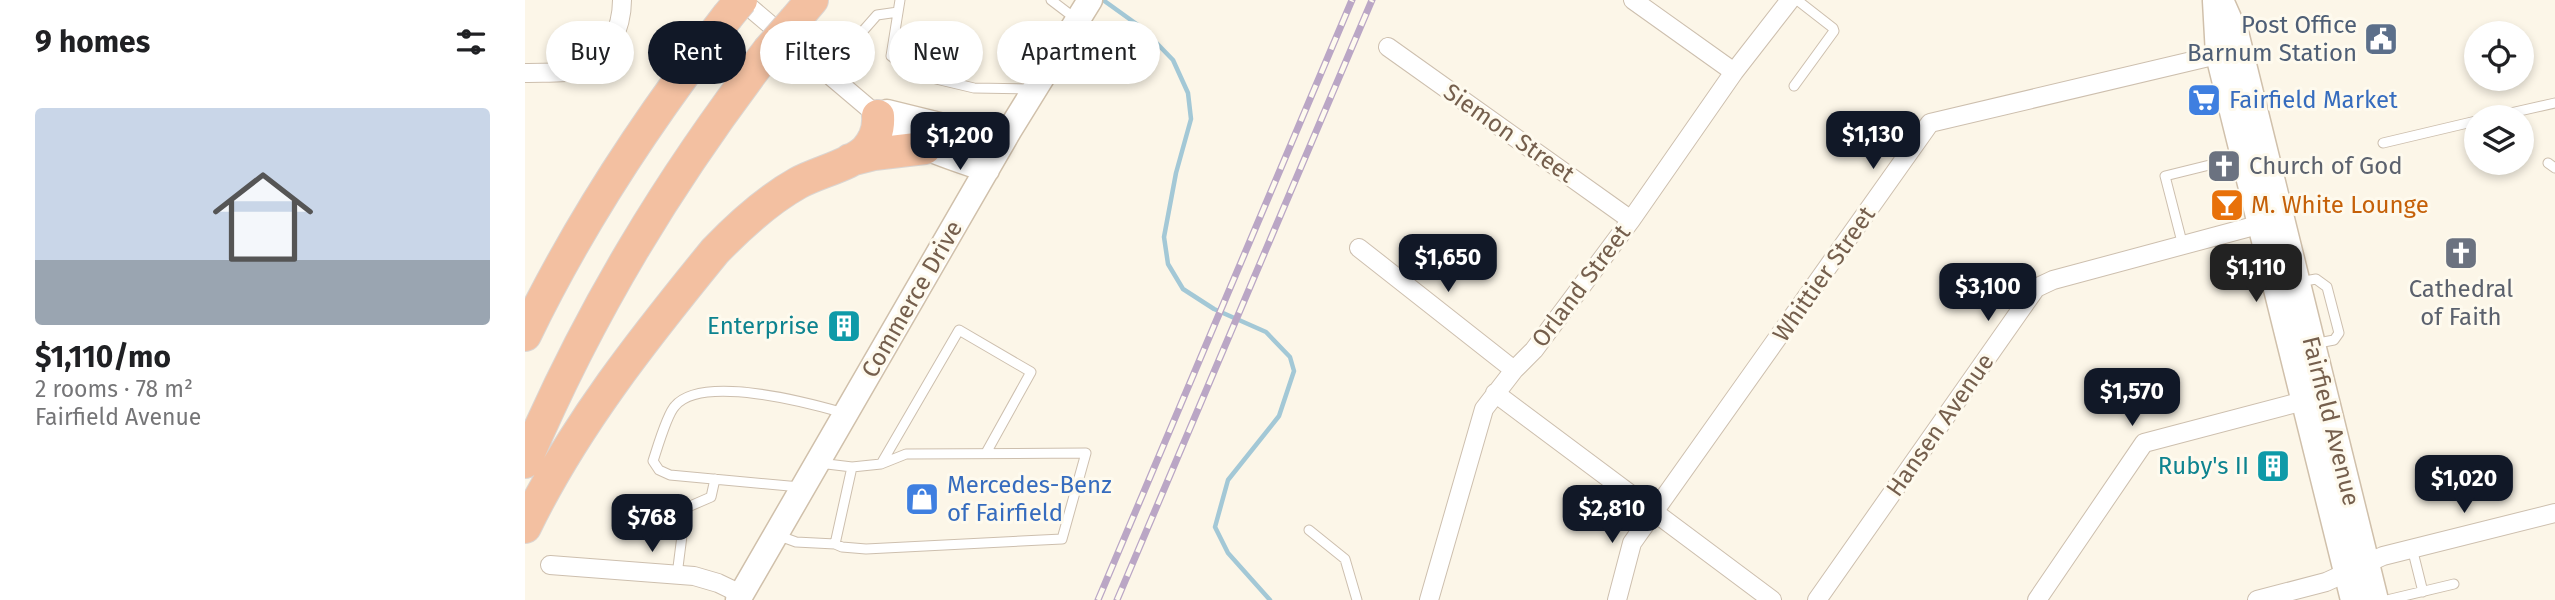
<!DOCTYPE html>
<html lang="en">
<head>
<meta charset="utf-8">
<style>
	:root { --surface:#fff; --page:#f2f2f2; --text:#202124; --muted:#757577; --accent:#111827 }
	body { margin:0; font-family:"Fira Sans",sans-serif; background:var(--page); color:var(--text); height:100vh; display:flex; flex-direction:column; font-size:26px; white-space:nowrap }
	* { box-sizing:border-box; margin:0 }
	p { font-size:23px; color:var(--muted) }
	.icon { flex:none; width:38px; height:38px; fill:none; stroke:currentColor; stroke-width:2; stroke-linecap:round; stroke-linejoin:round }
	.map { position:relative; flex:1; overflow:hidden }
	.sheet { display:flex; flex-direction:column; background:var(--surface); width:525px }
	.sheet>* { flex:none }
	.hud { position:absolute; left:21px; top:21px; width:665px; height:63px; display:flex; gap:14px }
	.tools { position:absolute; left:1939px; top:21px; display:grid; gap:14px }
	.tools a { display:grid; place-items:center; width:70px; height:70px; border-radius:50%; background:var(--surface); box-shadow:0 4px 10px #0003; font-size:35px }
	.price { position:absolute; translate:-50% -60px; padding:0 16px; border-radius:14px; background:var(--accent); color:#fff; font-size:23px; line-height:46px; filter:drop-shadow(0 2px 4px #0008) }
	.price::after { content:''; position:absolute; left:50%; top:42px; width:21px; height:16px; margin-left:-10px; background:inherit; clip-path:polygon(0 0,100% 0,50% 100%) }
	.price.active { background:#222; color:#fff }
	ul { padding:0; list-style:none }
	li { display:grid; align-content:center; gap:14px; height:371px; padding:0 35px }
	li span { display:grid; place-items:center; height:217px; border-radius:7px; color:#555 }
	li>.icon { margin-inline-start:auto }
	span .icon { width:126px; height:126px; fill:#fffc; stroke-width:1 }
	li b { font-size:30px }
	h2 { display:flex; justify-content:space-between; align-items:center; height:84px; padding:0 35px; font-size:30px }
	.pill { padding:0 24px; border-radius:32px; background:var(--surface); box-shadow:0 4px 10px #0003; font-size:24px; line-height:63px }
	.pill.active { background:var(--accent); color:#fff }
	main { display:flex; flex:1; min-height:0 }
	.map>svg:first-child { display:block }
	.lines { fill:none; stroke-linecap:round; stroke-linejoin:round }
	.stream { stroke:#a3c8d6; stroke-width:4.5 }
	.service-casing { stroke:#cdbfae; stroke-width:11 }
	.minor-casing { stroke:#cdbfae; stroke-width:20 }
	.secondary-casing { stroke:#d0c0ab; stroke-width:27 }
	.motorway-casing { stroke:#dbd5d1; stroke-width:34 }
	.service { stroke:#fff; stroke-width:9 }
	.minor { stroke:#fff; stroke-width:18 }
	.secondary { stroke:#fff; stroke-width:24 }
	.motorway { stroke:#f3c0a1; stroke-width:32 }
	.rail-casing { stroke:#baa6c5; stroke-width:7 }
	.rail { stroke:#fefaee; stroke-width:4.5; stroke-dasharray:13; stroke-linecap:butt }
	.motorway-bridge-casing { stroke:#dbd5d1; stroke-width:34; stroke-linecap:butt }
	.motorway-bridge { stroke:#f3c0a1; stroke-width:32 }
	.labels { text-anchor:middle; stroke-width:6; stroke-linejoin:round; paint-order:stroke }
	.service-label { font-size:24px; fill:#4e5e75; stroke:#fefaee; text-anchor:end }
	.shop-label { font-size:24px; fill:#366cbe; stroke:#fefaee; text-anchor:start }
	.street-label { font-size:24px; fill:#755f4d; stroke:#fefaee }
	.worship-label { font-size:24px; fill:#5b616d; stroke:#fefaee; text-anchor:start }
	.food-label { font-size:24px; fill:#c56008; stroke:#fefaee; text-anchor:start }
	.culture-label { font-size:24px; fill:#0d838f; stroke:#fefaee; text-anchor:end }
</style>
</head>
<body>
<main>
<section class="sheet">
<h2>9 homes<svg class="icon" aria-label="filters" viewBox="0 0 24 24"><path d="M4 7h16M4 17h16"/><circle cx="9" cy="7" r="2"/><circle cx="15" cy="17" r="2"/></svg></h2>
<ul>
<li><span style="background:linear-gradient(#c9d6e8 70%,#9aa5b1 0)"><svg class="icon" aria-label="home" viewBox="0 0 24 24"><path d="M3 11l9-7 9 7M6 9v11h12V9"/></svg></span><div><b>$1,110/mo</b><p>2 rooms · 78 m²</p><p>Fairfield Avenue</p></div></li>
</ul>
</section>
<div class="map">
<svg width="2030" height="600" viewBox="0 0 2030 600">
	<rect width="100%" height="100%" fill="#fcf6e8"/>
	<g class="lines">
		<path class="stream" d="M578 0 617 28 648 60 663 93 666 119 651 173 639 237 643 264 658 289 689 309 741 332 765 357 769 371 754 416 703 480 690 527 703 553 745 600"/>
		<g class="service-casing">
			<path id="service" d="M375 0 366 56 390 74 449 88 506 89
				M526 0 551 19
				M301 73 352 15 373 12
				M1269 86 1309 31 1308 28 1272 0
				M1968 117 2030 103
				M1858 143 1951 121
				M2023 163 2030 168
				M1658 246 1640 176 1717 157
				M1774 282 1791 279 1802 287 1814 333 1809 340 1788 344
				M356 464 434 330 506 372 461 453
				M275 487 145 475 134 470 128 461C132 449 142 414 150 406 177 374 284 403 319 413
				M784 530 820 559 832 600
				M252 535 271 542 310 544 327 467 294 463
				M310 544 317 547 341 549 537 539 561 453 381 454 356 464 327 467
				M1887 548 1898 592
				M152 575 160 512 163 507 186 497 190 479
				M1862 600 1929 584"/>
		</g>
		<g class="minor-casing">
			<path id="minor" d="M216 0 353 116
				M1108 0 1209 72
				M863 47 1106 220
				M0 73C15 72 40 74 55 70 83 62 97 27 97 0
				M834 248 989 370
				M970 393 1247 600
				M25 565 169 576 193 583 216 594
				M904 600 959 409 989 370 1009 350 1106 220 1209 72 1265 0
				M1092 600 1107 543 1405 123 1705 52
				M1292 600 1511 288 1528 280 1744 222
				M1512 600 1619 443 1790 398
				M1732 600 1801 582 1858 556 2030 513"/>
		</g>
		<g class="secondary-casing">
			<path id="secondary" d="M1696 0 1712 36 1851 600
				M1690 1 1693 55 1828 600
				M462 170C425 156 381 146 353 116L362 112 431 129 484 131
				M213 600 484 131 565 0"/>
		</g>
		<g class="motorway-casing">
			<path id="motorway" d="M270 20 287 0
				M325 160 349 154 400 148
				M0 335C55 221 124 117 202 17
				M0 462C64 312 144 180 243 51
				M0 527C49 426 119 338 190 251 215 225 241 201 273 183 293 172 326 165 341 150 350 140 354 129 353 116"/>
		</g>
		<use href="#service" class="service"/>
		<use href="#minor" class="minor"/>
		<use href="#secondary" class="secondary"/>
		<use href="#motorway" class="motorway"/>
		<g class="rail-casing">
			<path id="rail" d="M573 600 827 0
				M592 600 847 0"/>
		</g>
		<use href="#rail" class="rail"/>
		<g class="motorway-bridge-casing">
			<path id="motorway-bridge" d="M202 17 216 0
				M243 51 270 20"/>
		</g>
		<use href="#motorway-bridge" class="motorway-bridge"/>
	</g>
	<defs>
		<g id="civic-square" transform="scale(1.75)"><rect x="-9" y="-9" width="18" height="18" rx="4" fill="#5c6f8a" stroke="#fefaee"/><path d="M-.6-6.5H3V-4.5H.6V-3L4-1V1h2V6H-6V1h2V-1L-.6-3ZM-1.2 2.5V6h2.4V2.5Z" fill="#fff"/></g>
		<g id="supermarket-square" transform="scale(1.75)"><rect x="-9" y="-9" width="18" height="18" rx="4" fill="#3f7fe0" stroke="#fefaee"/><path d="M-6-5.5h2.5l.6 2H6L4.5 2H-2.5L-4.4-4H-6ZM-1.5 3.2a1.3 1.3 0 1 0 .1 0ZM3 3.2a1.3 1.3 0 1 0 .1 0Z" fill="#fff"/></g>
		<g id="church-square" transform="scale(1.75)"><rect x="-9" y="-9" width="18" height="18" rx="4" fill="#6b7280" stroke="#fefaee"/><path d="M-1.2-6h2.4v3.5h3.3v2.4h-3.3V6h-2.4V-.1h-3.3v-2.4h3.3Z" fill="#fff"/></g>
		<g id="bar-square" transform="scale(1.75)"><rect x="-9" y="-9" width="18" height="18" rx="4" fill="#e8710a" stroke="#fefaee"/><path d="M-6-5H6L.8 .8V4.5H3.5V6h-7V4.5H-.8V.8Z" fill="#fff"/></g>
		<g id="building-square" transform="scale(1.75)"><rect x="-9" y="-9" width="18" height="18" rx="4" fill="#0f9aa8" stroke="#fefaee"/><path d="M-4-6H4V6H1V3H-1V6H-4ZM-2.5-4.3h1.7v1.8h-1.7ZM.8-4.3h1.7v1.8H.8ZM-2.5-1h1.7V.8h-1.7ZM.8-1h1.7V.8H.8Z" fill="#fff"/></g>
		<g id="shop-square" transform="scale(1.75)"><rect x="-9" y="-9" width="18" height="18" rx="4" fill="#3f7fe0" stroke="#fefaee"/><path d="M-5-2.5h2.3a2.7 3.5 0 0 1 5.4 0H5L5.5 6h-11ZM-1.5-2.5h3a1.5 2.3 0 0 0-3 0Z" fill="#fff"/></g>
	</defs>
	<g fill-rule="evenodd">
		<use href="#civic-square" x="1856" y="39"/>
		<use href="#supermarket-square" x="1679" y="100"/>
		<use href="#church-square" x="1699" y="166"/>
		<use href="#bar-square" x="1702" y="205"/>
		<use href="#church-square" x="1936" y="253"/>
		<use href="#building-square" x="319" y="326"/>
		<use href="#building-square" x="1748" y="466"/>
		<use href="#shop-square" x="397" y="499"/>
	</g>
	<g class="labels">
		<g class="service-label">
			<text x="1832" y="33">Post Office<tspan x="1832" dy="28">Barnum Station</tspan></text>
		</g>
		<g class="shop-label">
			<text x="1704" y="108">Fairfield Market</text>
			<text x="422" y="493">Mercedes-Benz<tspan x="422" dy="28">of Fairfield</tspan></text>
		</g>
		<g class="street-label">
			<text transform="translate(984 133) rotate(35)" y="8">Siemon Street</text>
			<text transform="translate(1299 274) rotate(-55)" y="8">Whittier Street</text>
			<text transform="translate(1056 286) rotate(-53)" y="8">Orland Street</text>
			<text transform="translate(387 299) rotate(-60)" y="8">Commerce Drive</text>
			<text transform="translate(1806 421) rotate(76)" y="8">Fairfield Avenue</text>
			<text transform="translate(1415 425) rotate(-55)" y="8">Hansen Avenue</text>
		</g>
		<g class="worship-label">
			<text x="1724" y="174">Church of God</text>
			<text x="1936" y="297" text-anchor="middle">Cathedral<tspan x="1936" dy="28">of Faith</tspan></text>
		</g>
		<g class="food-label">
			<text x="1726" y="213">M. White Lounge</text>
		</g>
		<g class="culture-label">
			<text x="294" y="334">Enterprise</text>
			<text x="1724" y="474">Ruby's II</text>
		</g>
	</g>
</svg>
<div class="tools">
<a><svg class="icon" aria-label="locate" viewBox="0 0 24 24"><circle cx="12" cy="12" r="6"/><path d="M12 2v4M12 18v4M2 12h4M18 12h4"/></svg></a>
<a><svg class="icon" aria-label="layers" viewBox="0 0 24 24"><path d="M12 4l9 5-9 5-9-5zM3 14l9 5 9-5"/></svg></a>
</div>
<b class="price" style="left:1348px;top:171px">$1,130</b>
<b class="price" style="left:435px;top:172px">$1,200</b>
<b class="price" style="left:923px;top:294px">$1,650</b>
<b class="price active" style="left:1731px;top:304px">$1,110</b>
<b class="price" style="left:1463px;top:323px">$3,100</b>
<b class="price" style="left:1607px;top:428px">$1,570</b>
<b class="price" style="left:1939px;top:515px">$1,020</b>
<b class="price" style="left:1087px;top:545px">$2,810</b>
<b class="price" style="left:127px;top:554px">$768</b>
<div class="hud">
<a class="pill">Buy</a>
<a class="pill active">Rent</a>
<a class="pill">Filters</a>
<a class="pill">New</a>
<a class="pill">Apartment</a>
</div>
</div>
</main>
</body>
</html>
